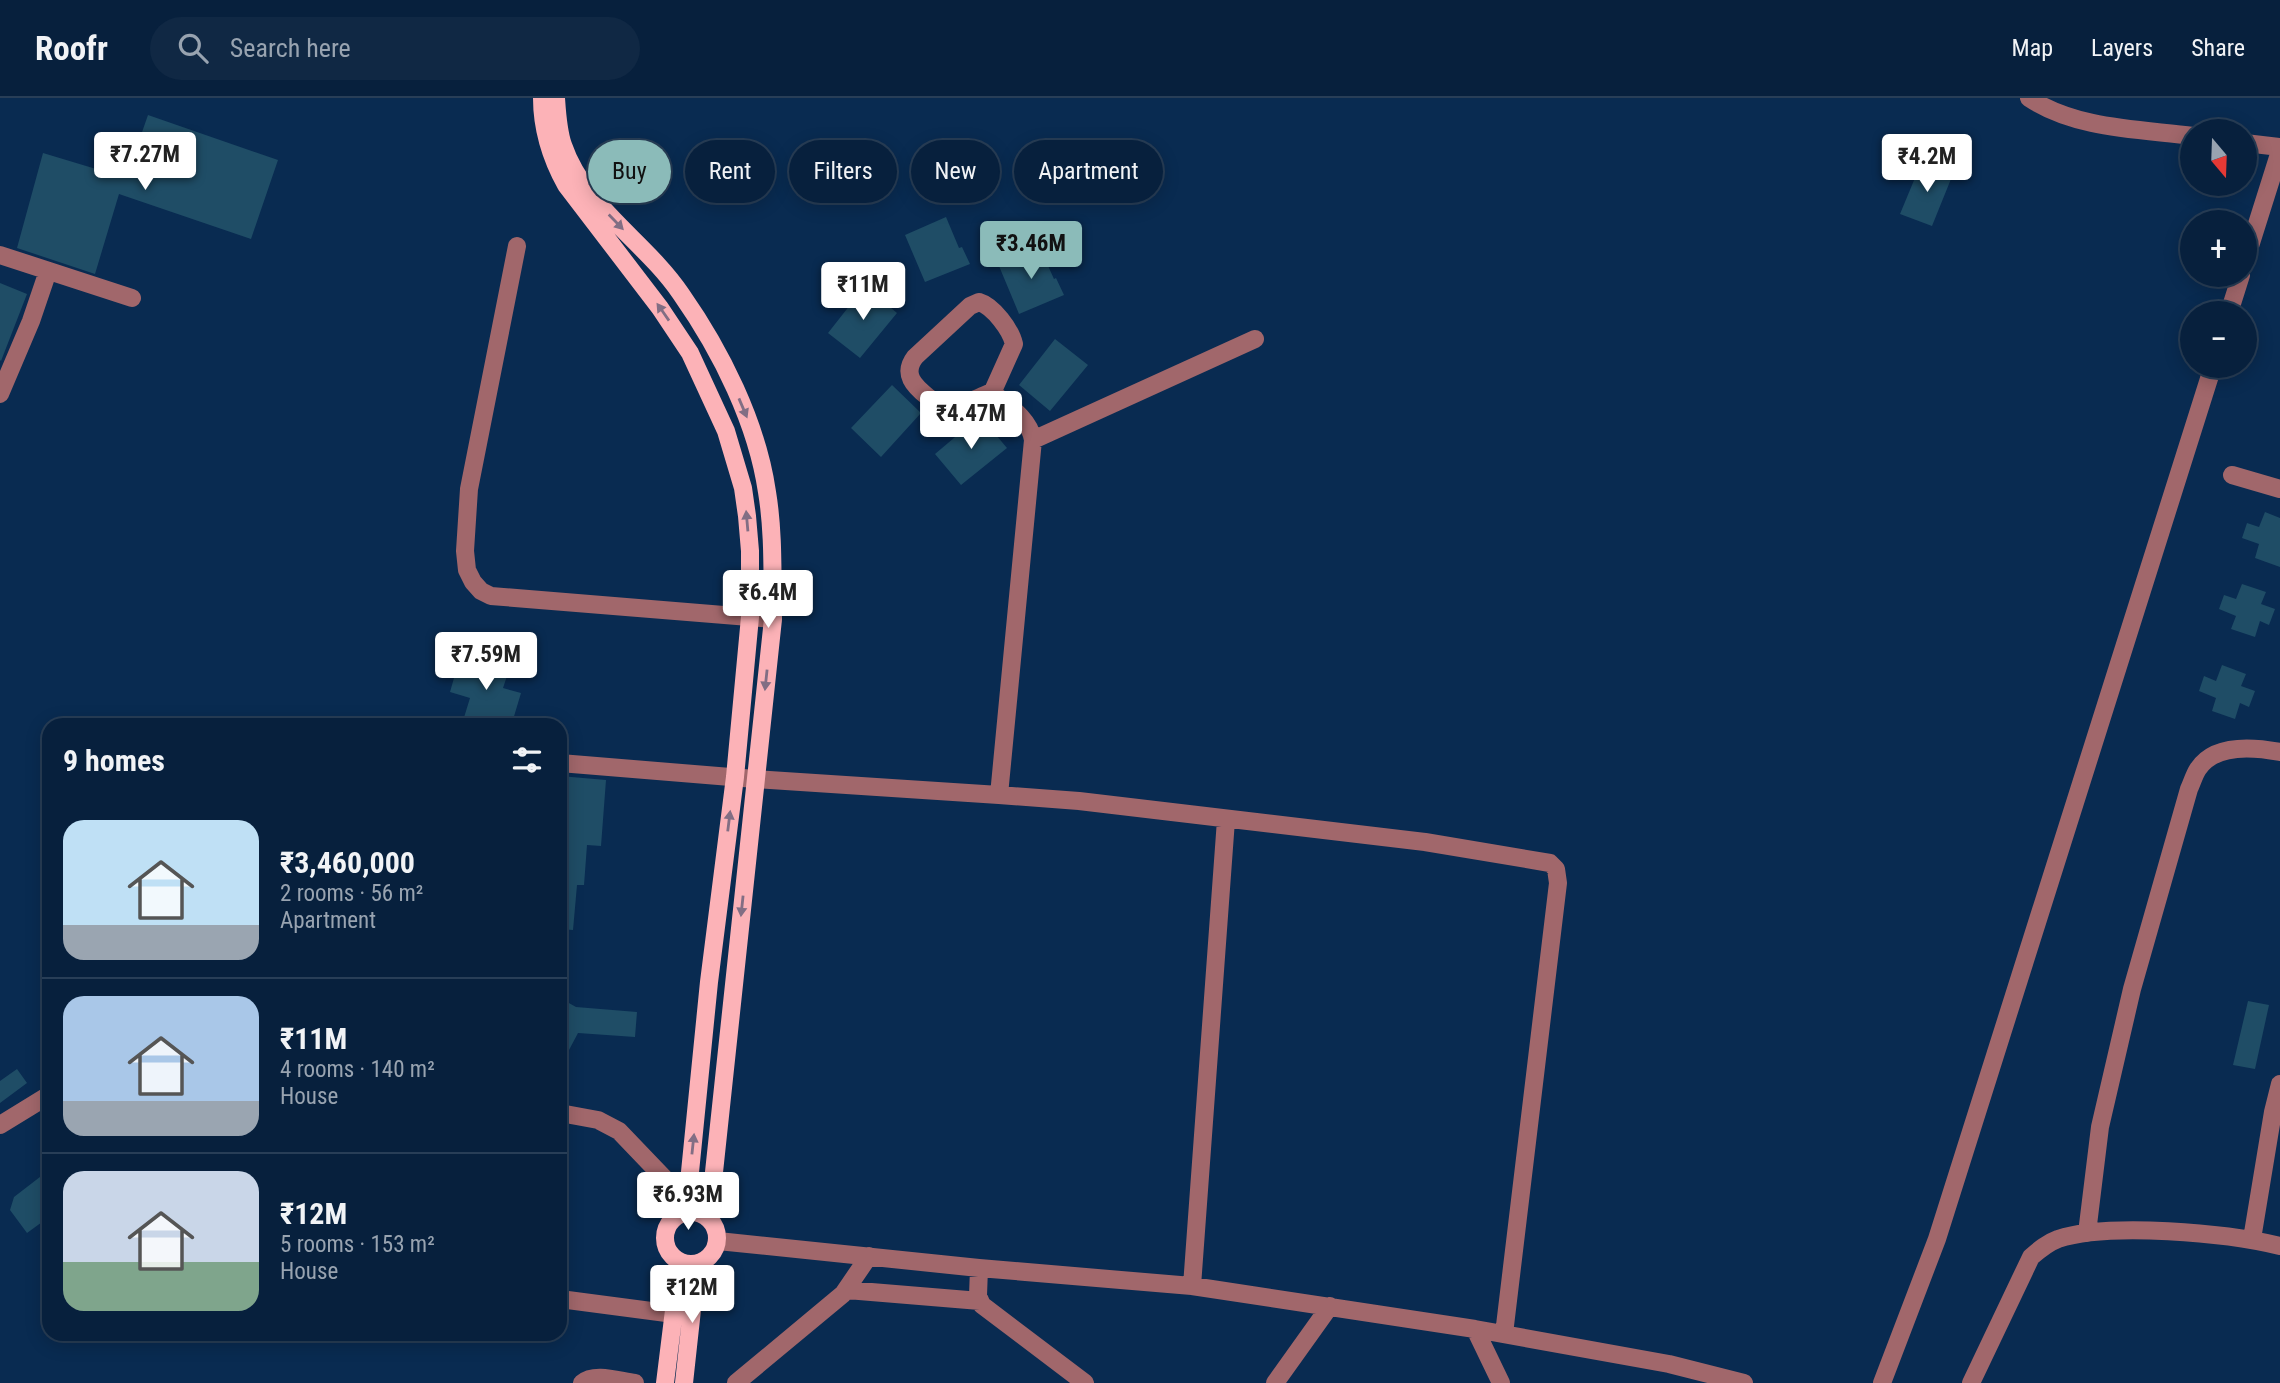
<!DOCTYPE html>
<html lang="en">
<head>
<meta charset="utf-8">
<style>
	:root { --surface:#07203d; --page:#102844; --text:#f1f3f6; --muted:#98a3b0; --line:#283e57; --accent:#8bbbb9 }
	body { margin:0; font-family:"Roboto Condensed",sans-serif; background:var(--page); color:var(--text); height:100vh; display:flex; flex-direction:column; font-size:26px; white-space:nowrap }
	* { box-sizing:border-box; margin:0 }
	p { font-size:23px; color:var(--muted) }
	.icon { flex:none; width:38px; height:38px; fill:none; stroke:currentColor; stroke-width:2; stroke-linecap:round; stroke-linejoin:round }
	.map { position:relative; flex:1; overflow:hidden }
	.drawer { position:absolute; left:42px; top:620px; width:525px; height:623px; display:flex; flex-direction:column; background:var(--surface); border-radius:21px; box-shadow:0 4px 18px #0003,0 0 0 2px var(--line) }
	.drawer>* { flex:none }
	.guide { position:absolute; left:588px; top:42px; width:665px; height:63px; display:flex; gap:14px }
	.needle { width:46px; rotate:161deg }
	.buttons { position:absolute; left:2180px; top:21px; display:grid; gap:14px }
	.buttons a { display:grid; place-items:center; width:77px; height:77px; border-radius:50%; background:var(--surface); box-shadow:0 4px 18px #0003,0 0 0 2px var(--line); font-size:35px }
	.price { position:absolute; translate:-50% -60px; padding:0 16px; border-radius:7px; background:#fff; color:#222; font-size:23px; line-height:46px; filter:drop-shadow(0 2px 4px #0008) }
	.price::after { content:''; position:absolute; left:50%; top:42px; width:21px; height:16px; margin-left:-10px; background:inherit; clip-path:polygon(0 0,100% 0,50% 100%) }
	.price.current { background:var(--accent); color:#111 }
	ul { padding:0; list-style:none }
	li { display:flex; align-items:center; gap:21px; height:175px; padding:0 21px }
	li+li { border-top:2px solid var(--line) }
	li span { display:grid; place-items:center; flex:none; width:196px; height:140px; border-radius:21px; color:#555 }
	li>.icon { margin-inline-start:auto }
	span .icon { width:84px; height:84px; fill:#fffc; stroke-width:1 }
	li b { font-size:30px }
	h2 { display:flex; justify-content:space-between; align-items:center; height:84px; padding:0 21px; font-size:30px }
	.pill { padding:0 24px; border-radius:32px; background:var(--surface); box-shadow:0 4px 18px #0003,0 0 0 2px var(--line); font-size:24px; line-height:63px }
	.pill.current { background:var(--accent); color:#111 }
	header { display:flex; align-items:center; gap:42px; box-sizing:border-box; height:98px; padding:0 35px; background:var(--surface); border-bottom:2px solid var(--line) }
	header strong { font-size:33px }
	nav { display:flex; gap:38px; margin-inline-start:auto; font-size:24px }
	.search { width:490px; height:63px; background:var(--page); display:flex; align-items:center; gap:18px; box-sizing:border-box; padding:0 24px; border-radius:38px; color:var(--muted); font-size:26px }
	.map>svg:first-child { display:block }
	.building { fill:#1f4d66 }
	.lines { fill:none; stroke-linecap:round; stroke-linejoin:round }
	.minor { stroke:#a1676b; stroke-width:18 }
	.major { stroke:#fcb2b7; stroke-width:18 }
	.oneway { fill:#826e84 }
</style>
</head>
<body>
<header>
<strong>Roofr</strong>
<div class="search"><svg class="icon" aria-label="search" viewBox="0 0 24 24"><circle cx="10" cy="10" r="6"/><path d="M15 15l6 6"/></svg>Search here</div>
<nav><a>Map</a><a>Layers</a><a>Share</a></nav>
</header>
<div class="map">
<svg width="2280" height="1285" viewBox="0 0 2280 1285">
	<rect width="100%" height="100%" fill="#092b51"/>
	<path class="building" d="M148 17 278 62 251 141 119 96 95 176 17 150 43 55 126 80Z
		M1922 63 1953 76 1932 128 1900 116Z
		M946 119 959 150 962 149 970 166 925 184 905 137Z
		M1040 150 1054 181 1056 180 1064 197 1019 216 999 168Z
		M0 185 27 196 1 263 0 262Z
		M865 188 897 215 860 260 828 235Z
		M1055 241 1088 267 1050 313 1019 287Z
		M892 287 921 315 881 359 851 330Z
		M980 318 1007 350 961 387 935 356Z
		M2265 414 2280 420V469L2255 460 2259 446 2242 440 2247 425 2259 429Z
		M2242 486 2266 494 2261 506 2275 511 2269 527 2260 523 2255 539 2231 531 2236 518 2219 511 2224 497 2236 501Z
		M485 558 511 566 503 590 521 595 512 625 494 619 492 626H462L470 600 450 594 458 566 481 573Z
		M2222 567 2246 576 2241 588 2255 593 2249 609 2240 605 2235 621 2212 613 2216 600 2199 593 2204 578 2216 583Z
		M560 678 606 682 601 748 587 747 584 787H577L573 832 560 831Z
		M560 900 576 909 637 914 635 939 578 935 560 969Z
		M2248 903 2269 907 2255 971 2233 967Z
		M17 971 27 985 0 1005V983Z
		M49 1072V1119L27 1135 10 1112 14 1099Z"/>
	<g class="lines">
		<path class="minor" d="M2029 0C2076 31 2138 31 2193 38
			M2245 45 2280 49
			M517 148 469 391 465 453 467 472 473 484 481 493 491 498 773 521
			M0 157 132 200
			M2245 164 2280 53
			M2229 215 2241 177
			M0 296 31 223 48 173
			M1033 342 1255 241
			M2232 377 2280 391
			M560 665 755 681 999 697 1033 342C1030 322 1009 308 994 296L990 295C977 300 961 309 947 310 939 310 934 304 928 299 914 288 902 276 915 259L970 208 979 204C993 208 1011 232 1014 246L992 295
			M999 697 1079 703 1425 744 1550 765 1556 771 1558 785 1504 1236
			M560 1015 598 1022 619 1033 687 1104
			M0 1027 49 997
			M2087 1135 2100 1029 2132 891 2189 691C2192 685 2194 677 2198 671 2215 645 2254 649 2280 654
			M2252 1141 2273 1014 2280 986
			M718 1143 979 1170 1192 1188 1475 1231 1669 1266 1744 1285
			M979 1170 978 1198 982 1207 1085 1285
			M1192 1188 1226 722
			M847 1192 980 1203
			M560 1201 674 1216
			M1475 1231 1501 1285
			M582 1285C595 1274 619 1283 635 1285
			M736 1285 843 1196 869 1158
			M1275 1285 1330 1208
			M1882 1285 1937 1141 2213 268
			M1971 1285 2031 1159C2039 1152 2047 1145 2058 1141 2109 1124 2227 1135 2280 1148"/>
		<path class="major" d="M542 0C542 31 551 60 566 87L660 210 690 255 726 333 743 390 747 418 750 453V519L735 679 709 884 686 1114
			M556 0C557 15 558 33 563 47 584 109 646 144 681 196 721 253 757 325 767 394 774 436 772 479 773 521L709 1121
			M665 1140a26 26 0 1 1 52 0a26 26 0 1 1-52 0Z
			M665 1285 680 1164
			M684 1285 697 1166"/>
	</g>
	<defs><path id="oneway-solid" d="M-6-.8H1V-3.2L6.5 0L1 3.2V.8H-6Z" transform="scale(1.75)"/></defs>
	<g class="oneway">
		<use href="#oneway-solid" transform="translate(616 124) rotate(46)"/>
		<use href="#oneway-solid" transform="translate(663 214) rotate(-125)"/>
		<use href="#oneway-solid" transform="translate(743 310) rotate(67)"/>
		<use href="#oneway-solid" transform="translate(747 423) rotate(-95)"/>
		<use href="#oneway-solid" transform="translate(766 582) rotate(96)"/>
		<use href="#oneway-solid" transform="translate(729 723) rotate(-83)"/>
		<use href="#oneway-solid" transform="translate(742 808) rotate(96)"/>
		<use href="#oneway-solid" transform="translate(693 1046) rotate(-84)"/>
	</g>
</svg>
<div class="buttons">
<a><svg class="needle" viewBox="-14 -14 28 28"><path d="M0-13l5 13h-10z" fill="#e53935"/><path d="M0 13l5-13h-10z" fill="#98a3b0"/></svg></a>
<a>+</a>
<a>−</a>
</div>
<b class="price" style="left:145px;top:94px">₹7.27M</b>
<b class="price" style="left:1927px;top:96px">₹4.2M</b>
<b class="price current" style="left:1031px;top:183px">₹3.46M</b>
<b class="price" style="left:863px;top:224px">₹11M</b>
<b class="price" style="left:971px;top:353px">₹4.47M</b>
<b class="price" style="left:768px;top:532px">₹6.4M</b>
<b class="price" style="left:486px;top:594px">₹7.59M</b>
<b class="price" style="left:688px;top:1134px">₹6.93M</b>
<b class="price" style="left:692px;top:1227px">₹12M</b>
<div class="guide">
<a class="pill current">Buy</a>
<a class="pill">Rent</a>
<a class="pill">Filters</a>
<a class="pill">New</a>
<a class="pill">Apartment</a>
</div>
<section class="drawer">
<h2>9 homes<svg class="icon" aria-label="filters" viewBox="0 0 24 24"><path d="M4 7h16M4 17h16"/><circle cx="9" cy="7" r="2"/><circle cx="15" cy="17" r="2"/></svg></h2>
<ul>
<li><span style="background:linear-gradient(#bfe0f5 75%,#9aa5b1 0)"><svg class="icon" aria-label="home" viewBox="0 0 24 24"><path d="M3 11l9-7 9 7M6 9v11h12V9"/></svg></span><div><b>₹3,460,000</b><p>2 rooms · 56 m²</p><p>Apartment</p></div></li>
<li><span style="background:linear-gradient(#a9c7e8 75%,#9aa5b1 0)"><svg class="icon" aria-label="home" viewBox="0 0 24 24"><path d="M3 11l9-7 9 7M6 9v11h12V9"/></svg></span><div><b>₹11M</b><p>4 rooms · 140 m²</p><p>House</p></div></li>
<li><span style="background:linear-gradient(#c9d6e8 65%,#7fa58c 0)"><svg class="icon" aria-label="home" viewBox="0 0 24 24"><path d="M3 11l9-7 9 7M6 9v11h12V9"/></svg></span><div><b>₹12M</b><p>5 rooms · 153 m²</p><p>House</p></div></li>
</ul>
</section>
</div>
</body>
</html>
